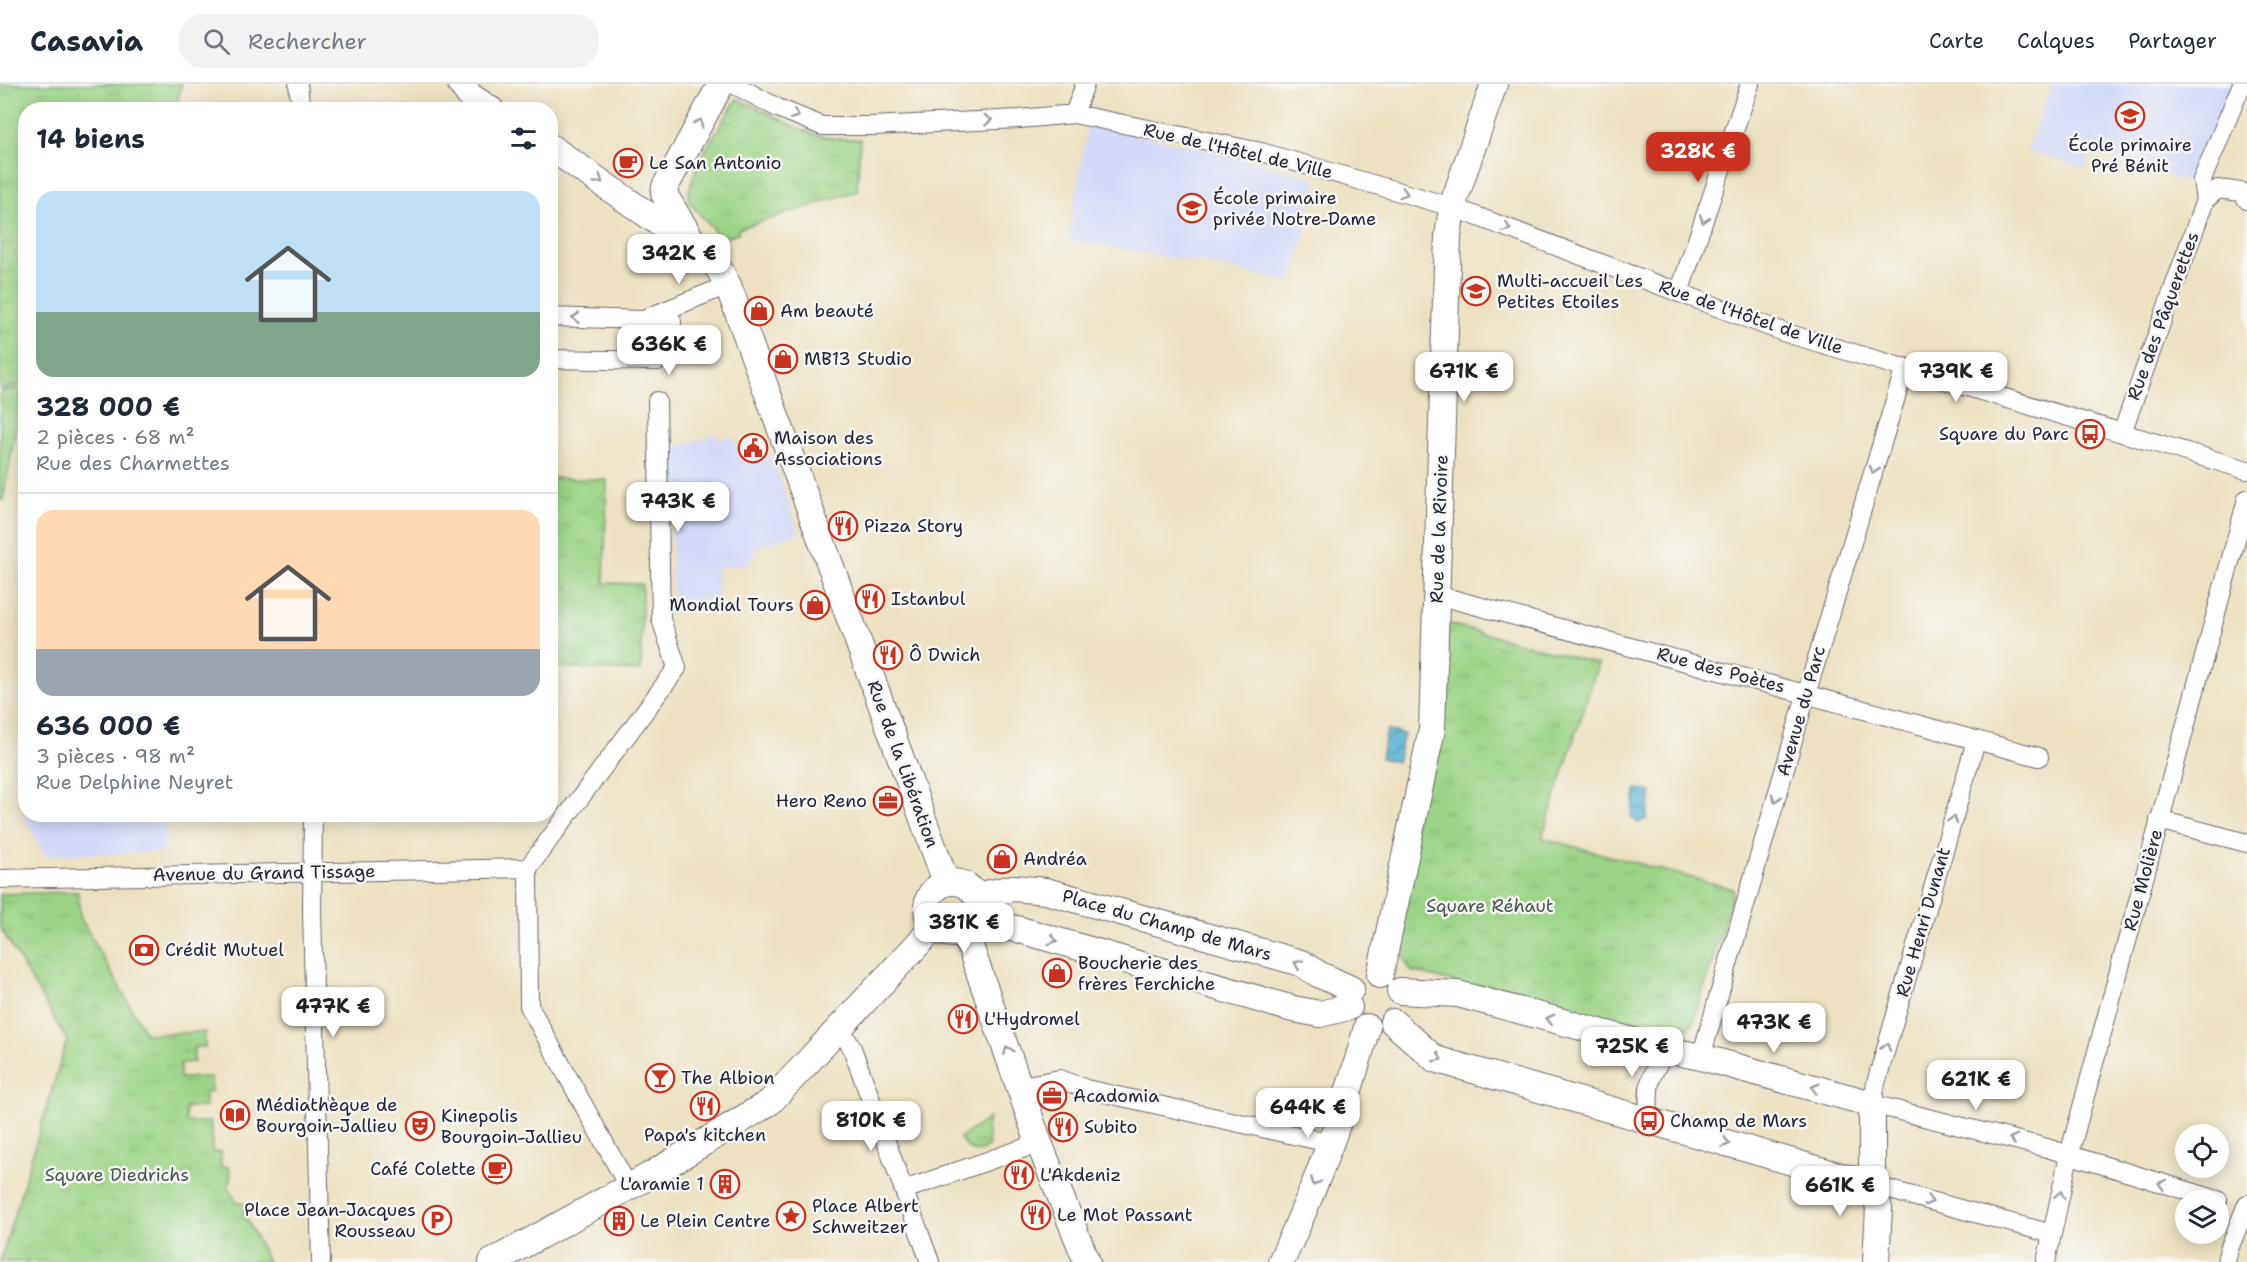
<!DOCTYPE html>
<html lang="fr">
<head>
<meta charset="utf-8">
<style>
	:root { --surface:#fff; --page:#f2f2f3; --text:#1f2937; --muted:#747a83; --line:#e0e1e3; --accent:#c8321e }
	body { margin:0; font-family:"Shantell Sans",sans-serif; background:var(--page); color:var(--text); height:100vh; display:flex; flex-direction:column; font-size:22px; white-space:nowrap }
	* { box-sizing:border-box; margin:0 }
	p { font-size:20px; color:var(--muted) }
	.icon { flex:none; width:33px; height:33px; fill:none; stroke:currentColor; stroke-width:2; stroke-linecap:round; stroke-linejoin:round }
	.map { position:relative; flex:1; overflow:hidden }
	.sheet { position:absolute; left:18px; top:18px; width:540px; height:720px; display:flex; flex-direction:column; background:var(--surface); border-radius:24px; box-shadow:0 3px 15px #0003 }
	.sheet>* { flex:none }
	.buttons { position:absolute; left:2175px; top:1040px; display:grid; gap:12px }
	.buttons a { display:grid; place-items:center; width:54px; height:54px; border-radius:50%; background:var(--surface); box-shadow:0 3px 15px #0003; font-size:30px }
	.price { position:absolute; translate:-50% -51px; padding:0 14px; border-radius:12px; background:#fff; color:#222; font-size:20px; line-height:39px; filter:drop-shadow(0 2px 3px #0008) }
	.price::after { content:''; position:absolute; left:50%; top:36px; width:18px; height:14px; margin-left:-9px; background:inherit; clip-path:polygon(0 0,100% 0,50% 100%) }
	.price.active { background:var(--accent); color:#fff }
	ul { padding:0; list-style:none }
	li { display:grid; align-content:center; gap:12px; height:318px; padding:0 18px }
	li+li { border-top:2px solid var(--line) }
	li span { display:grid; place-items:center; height:186px; border-radius:18px; color:#555 }
	li>.icon { margin-inline-start:auto }
	span .icon { width:108px; height:108px; fill:#fffc; stroke-width:1 }
	li b { font-size:26px }
	h2 { display:flex; justify-content:space-between; align-items:center; height:72px; padding:0 18px; font-size:26px }
	header { display:flex; align-items:center; gap:36px; box-sizing:border-box; height:84px; padding:0 30px; background:var(--surface); border-bottom:2px solid var(--line) }
	header strong { font-size:28px }
	nav { display:flex; gap:33px; margin-inline-start:auto; font-size:21px }
	.search { width:420px; height:54px; background:var(--page); display:flex; align-items:center; gap:15px; box-sizing:border-box; padding:0 21px; border-radius:24px; color:var(--muted); font-size:22px }
	.map>svg:first-child { display:block }
	.built { fill:#d2d9f9 }
	.park { fill:url(#park-tufts); stroke:#5e7b60; stroke-width:1.5 }
	.pitch { fill:#9bd486; stroke:#5e7b60; stroke-width:1.5 }
	.water { fill:url(#water-waves); stroke:#3b6a87; stroke-width:1.5 }
	.lines { fill:none; stroke-linecap:round; stroke-linejoin:round }
	.street-casing { stroke:#69656a; stroke-width:20 }
	.secondary-casing { stroke:#69656a; stroke-width:28 }
	.street { stroke:#fff; stroke-width:18 }
	.secondary { stroke:#fff; stroke-width:26 }
	.oneway { stroke:#9c9ca7 }
	.labels { text-anchor:middle; stroke-width:5; stroke-linejoin:round; paint-order:stroke }
	.poi-label { font-size:18px; fill:#22223b; stroke:#f6f6f2; text-anchor:start }
	.street-label { font-size:18px; fill:#22223b; stroke:#f6f6f2 }
	.park-label { font-size:18px; fill:#465752; stroke:#f6f6f2 }
</style>
</head>
<body>
<header>
<strong>Casavia</strong>
<div class="search"><svg class="icon" aria-label="search" viewBox="0 0 24 24"><circle cx="10" cy="10" r="6"/><path d="M15 15l6 6"/></svg>Rechercher</div>
<nav><a>Carte</a><a>Calques</a><a>Partager</a></nav>
</header>
<div class="map">
<svg width="2247" height="1178" viewBox="0 0 2247 1178">
	<defs>
		<pattern id="park-tufts" width="24" height="20" patternUnits="userSpaceOnUse" patternTransform="scale(1.5)"><rect width="24" height="20" fill="#9bd486"/><path d="M3 7l-1-3M5 7V3M7 7l1-3M15 17l-1-3M17 17v-4M19 17l1-3" fill="none" stroke="#85b675"/></pattern>
		<pattern id="water-waves" width="16" height="10" patternUnits="userSpaceOnUse" patternTransform="scale(1.5)"><rect width="16" height="10" fill="#54b3d3"/><path d="M0 5q4-4 8 0t8 0" fill="none" stroke="#4591ac"/></pattern>
	</defs>
	<rect width="100%" height="100%" fill="#f6f6f2"/>
	<filter id="ink" filterUnits="userSpaceOnUse"><feTurbulence type="fractalNoise" baseFrequency=".0167" numOctaves="2"/><feDisplacementMap in="SourceGraphic" scale="12" xChannelSelector="R" yChannelSelector="G"/><feConvolveMatrix kernelMatrix="1 2 1 2 8 2 1 2 1" color-interpolation-filters="sRGB"/></filter>
	<filter id="wash" filterUnits="userSpaceOnUse"><feTurbulence type="fractalNoise" baseFrequency=".008" numOctaves="4" result="noise"/><feDisplacementMap in="SourceGraphic" scale="24" xChannelSelector="R" yChannelSelector="G"/><feGaussianBlur stdDeviation="1.35" result="paint"/><feColorMatrix in="noise" values="0 0 0 0 0 0 0 0 0 0 0 0 0 0 0 0 0 1.4 0 .05"/><feComposite in="paint" operator="in"/></filter>
	<g filter="url(#wash)">
		<rect width="100%" height="100%" fill="#ede1c1"/>
		<path class="built" d="M2052 0H2233L2198 93 2185 98 2093 64 2085 85 2027 66Z
			M1088 40 1212 67 1316 94 1304 155 1290 198 1203 179 1068 156Z
			M716 350 718 356 733 352 744 381 771 371 799 449 753 464 756 473 749 475 750 480 717 484 718 515 674 517 671 492 673 361H684Z
			M25 713 26 730 164 731 165 768 44 771 23 731Z"/>
		<path class="park" d="M0 0H182L175 25 26 26 25 299 0 306Z
			M737 15C786 33 801 57 860 55L857 107 738 145V149L721 155 688 116C690 82 720 44 737 15Z
			M552 394 607 396 604 499 642 500 641 587 551 583Z
			M1446 539 1598 580 1542 754 1734 805 1693 940 1668 955 1411 887 1396 860Z
			M78 808 80 833 146 950 205 948V963H194V978L180 979V994L211 993V1008H205V1023H186V1038H211L212 1068H221V1083H229L231 1091 228 1103 236 1118 248 1121 249 1123 243 1127 268 1178H0L67 956 0 843V810Z
			M989 1034 987 1040 989 1062C976 1073 968 1066 960 1054Z"/>
		<path class="pitch" d="M23 303 3 416H0V308Z"/>
		<path class="water" d="M1387 646 1404 650 1397 678 1381 674Z
			M1637 705 1652 708 1646 736 1643 735 1640 739 1636 738 1634 734 1631 733Z"/>
	</g>
	<g filter="url(#ink)">
		<g class="lines">
			<g class="street-casing">
				<path id="street" d="M298 0 301 26
					M733 0 778 24 822 42H872L1019 35 1074 30 1261 68 1452 123 1786 249 2247 386
					M1074 30 1085 0
					M2205 116 2218 105 2241 108 2247 116
					M1679 209 1750 0
					M550 233 672 237 671 269 658 277 550 275
					M649 233 728 201
					M2122 349 2205 116 2202 96 2242 0
					M1437 511 2039 673
					M1976 657 1876 999 1872 1020 2047 1064 2218 1116
					M313 730 312 827 321 1178
					M2159 736 2247 759
					M0 795 528 784
					M840 944 852 964 930 1178
					M1701 973 1809 601 1905 283
					M1021 1002 1060 995 1086 1005 1330 1059
					M1649 1037C1648 1002 1646 996 1667 966
					M1872 1101 2052 1150
					M628 1102 529 922 528 784 677 584 661 535 657 317
					M904 1106 1039 1059
					M2046 1178 2069 1071 2247 415
					M2226 1178 2229 1165 2247 1120"/>
			</g>
			<g class="secondary-casing">
				<path id="secondary" d="M461 0 470 12 491 26
					M550 63 714 177 728 201 946 798
					M693 158 664 110 665 103 721 0
					M927 824a26 26 0 1 1 52 0a26 26 0 1 1-52 0Z
					M977 812 1013 804 1046 807 1301 879 1318 890 1351 905
					M976 838 1017 845 1293 925 1320 930 1349 923
					M965 848 1039 1059 1087 1178
					M1380 891 1432 645 1448 153 1452 123 1494 0
					M1400 907 1458 910 1667 966 1701 973 1872 1020V1101L1879 1124 1876 1178
					M1393 938 1435 975 1872 1101
					M492 1178 649 1092 770 1018 934 843
					M1281 1178C1316 1102 1346 1024 1367 943"/>
			</g>
			<use href="#street" class="street"/>
			<use href="#secondary" class="secondary"/>
		</g>
		<defs><path id="oneway-chevron" d="M-2-3.5L2.5 0L-2 3.5" fill="none" stroke-width="1.6" stroke-linecap="round" stroke-linejoin="round" transform="scale(1.5)"/></defs>
		<g class="oneway">
			<use href="#oneway-chevron" transform="translate(795 31) rotate(22)"/>
			<use href="#oneway-chevron" transform="translate(988 36) rotate(-3)"/>
			<use href="#oneway-chevron" transform="translate(699 39) rotate(-62)"/>
			<use href="#oneway-chevron" transform="translate(599 96) rotate(36)"/>
			<use href="#oneway-chevron" transform="translate(1404 109) rotate(16)"/>
			<use href="#oneway-chevron" transform="translate(1704 135) rotate(109)"/>
			<use href="#oneway-chevron" transform="translate(1507 144) rotate(21)"/>
			<use href="#oneway-chevron" transform="translate(576 234) rotate(-179)"/>
			<use href="#oneway-chevron" transform="translate(1874 386) rotate(107)"/>
			<use href="#oneway-chevron" transform="translate(1776 714) rotate(106)"/>
			<use href="#oneway-chevron" transform="translate(1953 736) rotate(-74)"/>
			<use href="#oneway-chevron" transform="translate(1053 856) rotate(16)"/>
			<use href="#oneway-chevron" transform="translate(1298 880) rotate(-157)"/>
			<use href="#oneway-chevron" transform="translate(1550 935) rotate(-165)"/>
			<use href="#oneway-chevron" transform="translate(1886 963) rotate(-74)"/>
			<use href="#oneway-chevron" transform="translate(1008 966) rotate(-110)"/>
			<use href="#oneway-chevron" transform="translate(1438 974) rotate(26)"/>
			<use href="#oneway-chevron" transform="translate(1815 1004) rotate(-164)"/>
			<use href="#oneway-chevron" transform="translate(2013 1055) rotate(-166)"/>
			<use href="#oneway-chevron" transform="translate(1726 1059) rotate(16)"/>
			<use href="#oneway-chevron" transform="translate(1315 1098) rotate(112)"/>
			<use href="#oneway-chevron" transform="translate(2162 1100) rotate(-164)"/>
			<use href="#oneway-chevron" transform="translate(2060 1111) rotate(-78)"/>
			<use href="#oneway-chevron" transform="translate(1929 1117) rotate(15)"/>
		</g>
	</g>
	<defs>
		<g id="school-ring" transform="scale(1.5)"><circle r="9.5" fill="#f6f6f2" stroke="#c8321e" stroke-width="1.5"/><path d="M0-5L7-2L0 1L-7-2ZM-4 1L0 2.5L4 1V4Q0 6-4 4Z" fill="#c8321e"/></g>
		<g id="cafe-ring" transform="scale(1.5)"><circle r="9.5" fill="#f6f6f2" stroke="#c8321e" stroke-width="1.5"/><path d="M-5.5-4.5H6V0H3Q3 3.5 0 3.5H-2.5Q-5.5 3.5-5.5 0ZM3-3.2v2h1.7v-2ZM-6 4.5H4V6H-6Z" fill="#c8321e"/></g>
		<g id="shop-ring" transform="scale(1.5)"><circle r="9.5" fill="#f6f6f2" stroke="#c8321e" stroke-width="1.5"/><path d="M-5-2.5h2.3a2.7 3.5 0 0 1 5.4 0H5L5.5 6h-11ZM-1.5-2.5h3a1.5 2.3 0 0 0-3 0Z" fill="#c8321e"/></g>
		<g id="bus-ring" transform="scale(1.5)"><circle r="9.5" fill="#f6f6f2" stroke="#c8321e" stroke-width="1.5"/><path d="M-5-6H5V4H4V6H2V4H-2V6H-4V4H-5ZM-3.5-4V0h7V-4ZM-3.5 1.2v1.5H-2V1.2ZM2 1.2v1.5H3.5V1.2Z" fill="#c8321e"/></g>
		<g id="civic-ring" transform="scale(1.5)"><circle r="9.5" fill="#f6f6f2" stroke="#c8321e" stroke-width="1.5"/><path d="M-.6-6.5H3V-4.5H.6V-3L4-1V1h2V6H-6V1h2V-1L-.6-3ZM-1.2 2.5V6h2.4V2.5Z" fill="#c8321e"/></g>
		<g id="restaurant-ring" transform="scale(1.5)"><circle r="9.5" fill="#f6f6f2" stroke="#c8321e" stroke-width="1.5"/><path d="M-5-6h1v4h1v-4h1v4h1v-4h1v5L-1.5 .5V6h-2V.5L-5-1ZM5-6V6H3V1.5H1.5Q1.5-4 5-6Z" fill="#c8321e"/></g>
		<g id="office-ring" transform="scale(1.5)"><circle r="9.5" fill="#f6f6f2" stroke="#c8321e" stroke-width="1.5"/><path d="M-6-3h4V-5.5h4V-3h4V5H-6ZM-1-4.5V-3h2v-1.5ZM-6 0V1H6V0Z" fill="#c8321e"/></g>
		<g id="bank-ring" transform="scale(1.5)"><circle r="9.5" fill="#f6f6f2" stroke="#c8321e" stroke-width="1.5"/><path d="M-6-4H6V4H-6ZM0-2.3a2.3 2.3 0 1 0 0 4.6a2.3 2.3 0 1 0 0-4.6Z" fill="#c8321e"/></g>
		<g id="bar-ring" transform="scale(1.5)"><circle r="9.5" fill="#f6f6f2" stroke="#c8321e" stroke-width="1.5"/><path d="M-6-5H6L.8 .8V4.5H3.5V6h-7V4.5H-.8V.8Z" fill="#c8321e"/></g>
		<g id="library-ring" transform="scale(1.5)"><circle r="9.5" fill="#f6f6f2" stroke="#c8321e" stroke-width="1.5"/><path d="M-6-4Q-3-5.5-.7-3.5V5Q-3 3-6 4ZM6-4Q3-5.5 .7-3.5V5Q3 3 6 4Z" fill="#c8321e"/></g>
		<g id="theatre-ring" transform="scale(1.5)"><circle r="9.5" fill="#f6f6f2" stroke="#c8321e" stroke-width="1.5"/><path d="M-5-5.5Q0-4 5-5.5V0Q5 5 0 6Q-5 5-5 0ZM-3.3-2.5H-1v1.5H-3.3ZM1-2.5H3.3v1.5H1ZM-2.8 1Q0 5.5 2.8 1Z" fill="#c8321e"/></g>
		<g id="building-ring" transform="scale(1.5)"><circle r="9.5" fill="#f6f6f2" stroke="#c8321e" stroke-width="1.5"/><path d="M-4-6H4V6H1V3H-1V6H-4ZM-2.5-4.3h1.7v1.8h-1.7ZM.8-4.3h1.7v1.8H.8ZM-2.5-1h1.7V.8h-1.7ZM.8-1h1.7V.8H.8Z" fill="#c8321e"/></g>
		<g id="sight-ring" transform="scale(1.5)"><circle r="9.5" fill="#f6f6f2" stroke="#c8321e" stroke-width="1.5"/><path d="M0-6L1.8-2.2L6-1.7L2.9 1.2L3.7 5.4L0 3.3L-3.7 5.4L-2.9 1.2L-6-1.7L-1.8-2.2Z" fill="#c8321e"/></g>
		<g id="parking-ring" transform="scale(1.5)"><circle r="9.5" fill="#f6f6f2" stroke="#c8321e" stroke-width="1.5"/><path d="M-3.5-5.5H1a3.5 3.5 0 0 1 0 7H-1V5.5H-3.5ZM-1-3.4V-.6H.8a1.4 1.4 0 0 0 0-2.8Z" fill="#c8321e"/></g>
	</defs>
	<g fill-rule="evenodd">
		<use href="#school-ring" x="2130" y="32"/>
		<use href="#cafe-ring" x="628" y="79"/>
		<use href="#school-ring" x="1192" y="124"/>
		<use href="#school-ring" x="1476" y="207"/>
		<use href="#shop-ring" x="759" y="227"/>
		<use href="#shop-ring" x="783" y="275"/>
		<use href="#bus-ring" x="2090" y="350"/>
		<use href="#civic-ring" x="753" y="364"/>
		<use href="#restaurant-ring" x="843" y="442"/>
		<use href="#restaurant-ring" x="870" y="515"/>
		<use href="#shop-ring" x="815" y="521"/>
		<use href="#restaurant-ring" x="888" y="571"/>
		<use href="#office-ring" x="888" y="717"/>
		<use href="#shop-ring" x="1002" y="775"/>
		<use href="#bank-ring" x="144" y="866"/>
		<use href="#shop-ring" x="1057" y="889"/>
		<use href="#restaurant-ring" x="963" y="935"/>
		<use href="#bar-ring" x="660" y="994"/>
		<use href="#office-ring" x="1052" y="1012"/>
		<use href="#restaurant-ring" x="705" y="1022"/>
		<use href="#library-ring" x="235" y="1031"/>
		<use href="#bus-ring" x="1649" y="1037"/>
		<use href="#theatre-ring" x="420" y="1042"/>
		<use href="#restaurant-ring" x="1063" y="1043"/>
		<use href="#cafe-ring" x="497" y="1085"/>
		<use href="#restaurant-ring" x="1019" y="1091"/>
		<use href="#building-ring" x="725" y="1100"/>
		<use href="#restaurant-ring" x="1036" y="1131"/>
		<use href="#sight-ring" x="791" y="1132"/>
		<use href="#parking-ring" x="437" y="1136"/>
		<use href="#building-ring" x="619" y="1137"/>
	</g>
	<g class="labels">
		<g class="poi-label">
			<text x="2130" y="67" text-anchor="middle">École primaire<tspan x="2130" dy="21">Pré Bénit</tspan></text>
			<text x="649" y="85">Le San Antonio</text>
			<text x="1213" y="120">École primaire<tspan x="1213" dy="21">privée Notre-Dame</tspan></text>
			<text x="1497" y="203">Multi-accueil Les<tspan x="1497" dy="21">Petites Etoiles</tspan></text>
			<text x="780" y="233">Am beauté</text>
			<text x="804" y="281">MB13 Studio</text>
			<text x="2069" y="356" text-anchor="end">Square du Parc</text>
			<text x="774" y="360">Maison des<tspan x="774" dy="21">Associations</tspan></text>
			<text x="864" y="448">Pizza Story</text>
			<text x="891" y="521">Istanbul</text>
			<text x="794" y="527" text-anchor="end">Mondial Tours</text>
			<text x="909" y="577">Ô Dwich</text>
			<text x="867" y="723" text-anchor="end">Hero Reno</text>
			<text x="1023" y="781">Andréa</text>
			<text x="165" y="872">Crédit Mutuel</text>
			<text x="1078" y="885">Boucherie des<tspan x="1078" dy="21">frères Ferchiche</tspan></text>
			<text x="984" y="941">L'Hydromel</text>
			<text x="681" y="1000">The Albion</text>
			<text x="1073" y="1018">Acadomia</text>
			<text x="256" y="1027">Médiathèque de<tspan x="256" dy="21">Bourgoin-Jallieu</tspan></text>
			<text x="441" y="1038">Kinepolis<tspan x="441" dy="21">Bourgoin-Jallieu</tspan></text>
			<text x="1670" y="1043">Champ de Mars</text>
			<text x="1084" y="1049">Subito</text>
			<text x="705" y="1057" text-anchor="middle">Papa's kitchen</text>
			<text x="476" y="1091" text-anchor="end">Café Colette</text>
			<text x="1040" y="1097">L'Akdeniz</text>
			<text x="704" y="1106" text-anchor="end">L'aramie 1</text>
			<text x="812" y="1128">Place Albert<tspan x="812" dy="21">Schweitzer</tspan></text>
			<text x="416" y="1132" text-anchor="end">Place Jean-Jacques<tspan x="416" dy="21">Rousseau</tspan></text>
			<text x="1057" y="1137">Le Mot Passant</text>
			<text x="640" y="1143">Le Plein Centre</text>
		</g>
		<g class="street-label">
			<text transform="translate(1238 67) rotate(13)" y="6">Rue de l'Hôtel de Ville</text>
			<text transform="translate(2163 232) rotate(-70)" y="6">Rue des Pâquerettes</text>
			<text transform="translate(1751 233) rotate(19)" y="6">Rue de l'Hôtel de Ville</text>
			<text transform="translate(1439 445) rotate(-88)" y="6">Rue de la Rivoire</text>
			<text transform="translate(1721 586) rotate(15)" y="6">Rue des Poètes</text>
			<text transform="translate(1801 627) rotate(-74)" y="6">Avenue du Parc</text>
			<text transform="translate(903 680) rotate(70)" y="6">Rue de la Libération</text>
			<text transform="translate(264 789) rotate(-1)" y="6">Avenue du Grand Tissage</text>
			<text transform="translate(2143 796) rotate(-75)" y="6">Rue Molière</text>
			<text transform="translate(1923 838) rotate(-74)" y="6">Rue Henri Dunant</text>
			<text transform="translate(1167 841) rotate(16)" y="6">Place du Champ de Mars</text>
		</g>
		<g class="park-label">
			<text x="1490" y="828">Square Réhaut</text>
			<text x="117" y="1097">Square Diedrichs</text>
		</g>
	</g>
</svg>
<div class="buttons">
<a><svg class="icon" aria-label="locate" viewBox="0 0 24 24"><circle cx="12" cy="12" r="6"/><path d="M12 2v4M12 18v4M2 12h4M18 12h4"/></svg></a>
<a><svg class="icon" aria-label="layers" viewBox="0 0 24 24"><path d="M12 4l9 5-9 5-9-5zM3 14l9 5 9-5"/></svg></a>
</div>
<b class="price active" style="left:1698px;top:99px">328K €</b>
<b class="price" style="left:679px;top:201px">342K €</b>
<b class="price" style="left:669px;top:292px">636K €</b>
<b class="price" style="left:1464px;top:319px">671K €</b>
<b class="price" style="left:1956px;top:319px">739K €</b>
<b class="price" style="left:678px;top:449px">743K €</b>
<b class="price" style="left:964px;top:870px">381K €</b>
<b class="price" style="left:333px;top:954px">477K €</b>
<b class="price" style="left:1774px;top:970px">473K €</b>
<b class="price" style="left:1632px;top:994px">725K €</b>
<b class="price" style="left:1976px;top:1027px">621K €</b>
<b class="price" style="left:1308px;top:1055px">644K €</b>
<b class="price" style="left:871px;top:1068px">810K €</b>
<b class="price" style="left:1840px;top:1133px">661K €</b>
<section class="sheet">
<h2>14 biens<svg class="icon" aria-label="filters" viewBox="0 0 24 24"><path d="M4 7h16M4 17h16"/><circle cx="9" cy="7" r="2"/><circle cx="15" cy="17" r="2"/></svg></h2>
<ul>
<li><span style="background:linear-gradient(#bfe0f5 65%,#7fa58c 0)"><svg class="icon" aria-label="home" viewBox="0 0 24 24"><path d="M3 11l9-7 9 7M6 9v11h12V9"/></svg></span><div><b>328 000 €</b><p>2 pièces · 68 m²</p><p>Rue des Charmettes</p></div></li>
<li><span style="background:linear-gradient(#ffd9b3 75%,#9aa5b1 0)"><svg class="icon" aria-label="home" viewBox="0 0 24 24"><path d="M3 11l9-7 9 7M6 9v11h12V9"/></svg></span><div><b>636 000 €</b><p>3 pièces · 98 m²</p><p>Rue Delphine Neyret</p></div></li>
</ul>
</section>
</div>
</body>
</html>
